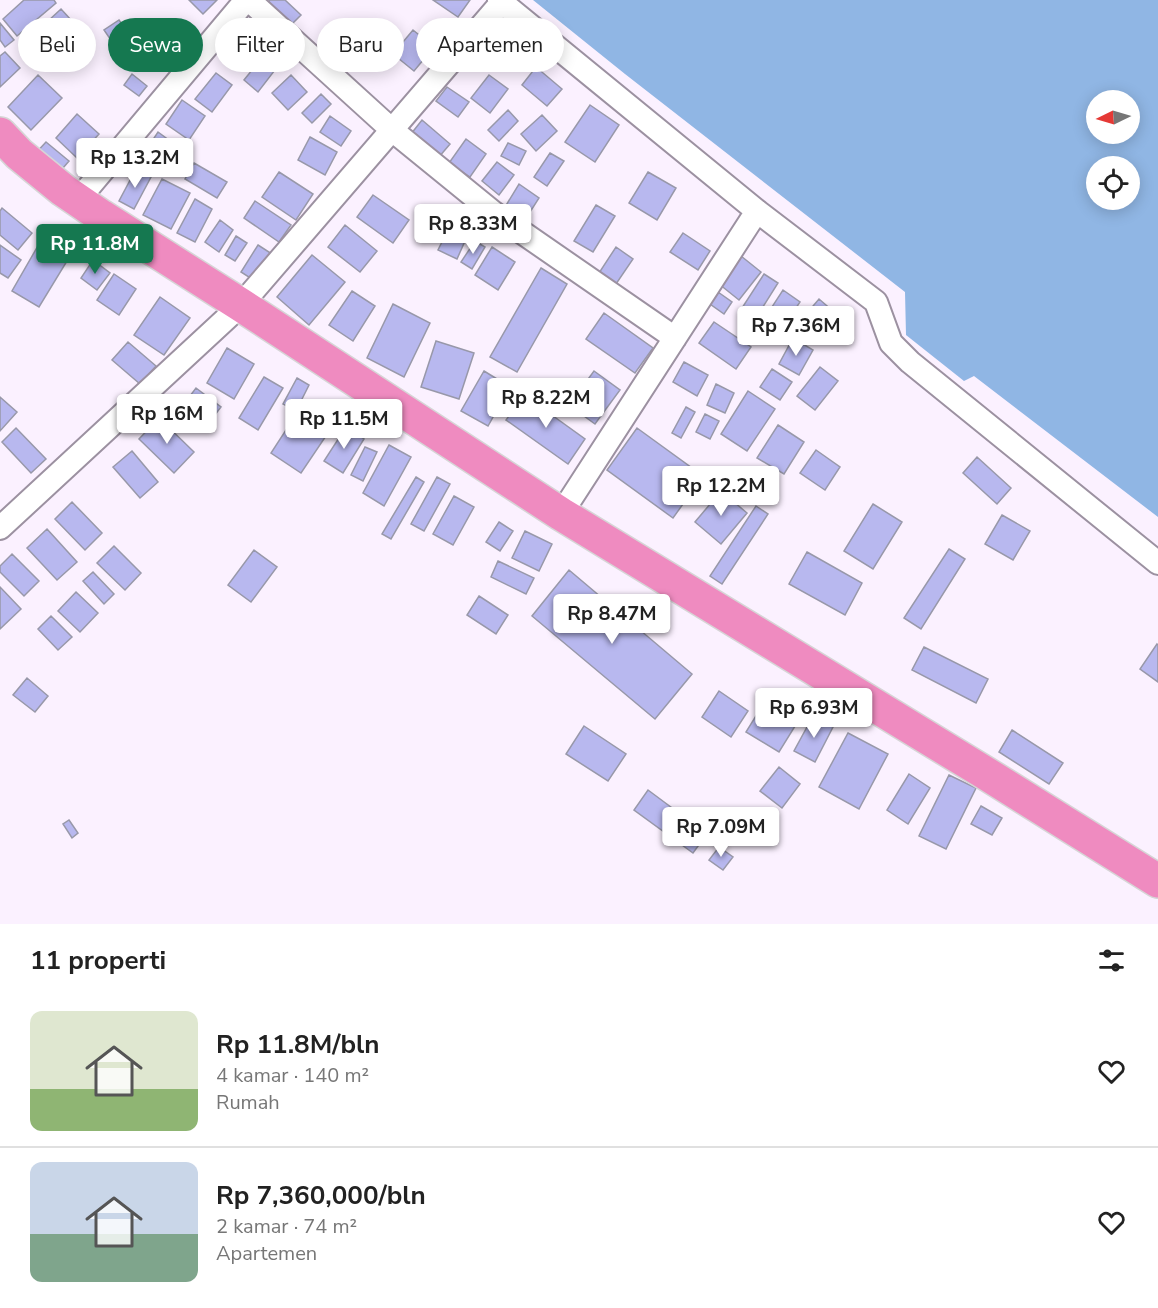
<!DOCTYPE html>
<html lang="id">
<head>
<meta charset="utf-8">
<style>
	:root { --surface:#fff; --page:#f6f6f6; --text:#222; --muted:#767676; --line:#e0e0e0; --accent:#157850 }
	body { margin:0; font-family:"Nunito Sans",sans-serif; background:var(--page); color:var(--text); height:100vh; display:flex; flex-direction:column; font-size:22px; white-space:nowrap }
	* { box-sizing:border-box; margin:0 }
	p { font-size:20px; color:var(--muted) }
	.icon { flex:none; width:33px; height:33px; fill:none; stroke:currentColor; stroke-width:2; stroke-linecap:round; stroke-linejoin:round }
	.map { position:relative; height:924px; overflow:hidden }
	.side { display:flex; flex-direction:column; background:var(--surface); flex:1 }
	.side>* { flex:none }
	.hud { position:absolute; left:18px; top:18px; width:600px; height:54px; display:flex; gap:12px }
	.needle { width:39px; rotate:265deg }
	.buttons { position:absolute; left:1086px; top:90px; display:grid; gap:12px }
	.buttons a { display:grid; place-items:center; width:54px; height:54px; border-radius:50%; background:var(--surface); box-shadow:0 3px 15px #0003; font-size:30px }
	.price { position:absolute; translate:-50% -51px; padding:0 14px; border-radius:6px; background:#fff; color:#222; font-size:20px; line-height:39px; filter:drop-shadow(0 2px 3px #0008) }
	.price::after { content:''; position:absolute; left:50%; top:36px; width:18px; height:14px; margin-left:-9px; background:inherit; clip-path:polygon(0 0,100% 0,50% 100%) }
	.price.active { background:var(--accent); color:#fff }
	ul { padding:0; list-style:none }
	li { display:flex; align-items:center; gap:18px; height:150px; padding:0 30px }
	li+li { border-top:2px solid var(--line) }
	li span { display:grid; place-items:center; flex:none; width:168px; height:120px; border-radius:12px; color:#555 }
	li>.icon { margin-inline-start:auto }
	span .icon { width:72px; height:72px; fill:#fffc; stroke-width:1 }
	li b { font-size:26px }
	h2 { display:flex; justify-content:space-between; align-items:center; height:72px; padding:0 30px; font-size:26px }
	.chip { padding:0 21px; border-radius:27px; background:var(--surface); box-shadow:0 3px 15px #0003; font-size:21px; line-height:54px }
	.chip.active { background:var(--accent); color:#fff }
	.map>svg:first-child { display:block }
	.water { fill:#90b6e4; fill-rule:evenodd }
	.building { fill:#b8b8ef; stroke:#9898a9; stroke-width:1.5 }
	.lines { fill:none; stroke-linecap:round; stroke-linejoin:round }
	.minor-casing { stroke:#9c91a1; stroke-width:26 }
	.highway-casing { stroke:#d6d5d6; stroke-width:36 }
	.minor { stroke:#fff; stroke-width:22 }
	.highway { stroke:#ef8bc0; stroke-width:33 }
</style>
</head>
<body>
<div class="map">
<svg width="1158" height="924" viewBox="0 0 1158 924">
	<rect width="100%" height="100%" fill="#fbf1ff"/>
	<path class="water" d="M533 0H1158V517L974 376 964 381 906 335 905 292 625 74ZM1096 100H1130V134H1096ZM1096 166H1130V200H1096Z"/>
	<path class="building" d="M24 0H54L56 3 17 36 3 19Z
		M189 0H217L203 14Z
		M270 0H285L301 15 290 26 267 3Z
		M433 0H470L458 17Z
		M61 9 82 32 41 68 21 46Z
		M119 20 132 39 117 49 104 30Z
		M0 23 14 40 5 47 0 40Z
		M413 30 434 47 414 71 393 54Z
		M5 52 20 68 0 87V56Z
		M261 59 275 70 258 92 244 80Z
		M536 67 562 89 547 106 522 85Z
		M216 73 232 85 212 112 195 99Z
		M132 74 147 86 139 96 124 85Z
		M38 75 62 98 31 130 8 107Z
		M291 75 307 92 288 110 272 93Z
		M489 75 508 89 490 113 471 98Z
		M447 87 469 102 458 117 436 101Z
		M321 94 331 104 312 123 302 113Z
		M182 100 205 116 189 140 166 124Z
		M590 105 619 125 595 162 565 142Z
		M508 110 518 121 499 141 488 130Z
		M77 114 99 134 77 158 56 138Z
		M542 115 557 131 536 151 521 134Z
		M330 116 351 131 341 146 320 132Z
		M422 120 450 144 439 157 411 134Z
		M158 132 181 149 171 164 148 147Z
		M310 137 337 152 325 175 298 160Z
		M466 139 486 154 470 177 449 163Z
		M46 142 69 161 57 175 34 155Z
		M508 143 526 151 519 165 501 156Z
		M550 153 564 161 547 186 534 177Z
		M497 162 514 175 499 195 482 181Z
		M194 163 227 182 217 198 185 179Z
		M136 169 151 177 134 209 119 201Z
		M279 172 313 194 296 220 262 197Z
		M648 172 676 188 657 220 629 203Z
		M162 179 190 193 171 229 143 215Z
		M519 184 539 198 525 220 505 207Z
		M373 195 409 220 393 243 357 217Z
		M195 199 212 209 195 242 177 233Z
		M255 201 291 225 279 242 244 218Z
		M596 205 615 216 593 252 574 241Z
		M2 208 32 233 18 250 0 235V211Z
		M220 220 233 230 219 252 205 242Z
		M345 225 377 251 360 272 328 247Z
		M447 232 465 241 457 259 438 250Z
		M683 233 710 251 698 270 670 252Z
		M236 236 247 243 235 261 225 255Z
		M475 241 485 247 472 269 461 262Z
		M39 244 67 261 39 307 12 291Z
		M0 245 21 260 8 278 0 273Z
		M258 245 275 256 258 283 241 272Z
		M492 247 515 262 498 290 475 275Z
		M616 247 633 259 616 284 599 273Z
		M312 255 345 282 309 325 277 297Z
		M741 256 761 272 739 300 719 284Z
		M93 260 110 273 97 290 81 278Z
		M541 268 567 284 517 372 490 357Z
		M114 274 136 289 119 315 97 300Z
		M764 274 778 283 754 321 740 311Z
		M783 290 800 302 772 344 755 333Z
		M352 291 375 306 353 341 329 325Z
		M718 292 732 302 724 314 710 304Z
		M160 297 190 318 164 355 134 335Z
		M819 299 833 311 817 332 802 319Z
		M393 304 430 323 404 377 367 358Z
		M604 313 653 348 635 373 586 339Z
		M714 322 751 347 736 369 699 343Z
		M793 338 813 350 799 375 779 364Z
		M436 341 474 353 459 399 421 387Z
		M128 342 156 366 140 384 112 360Z
		M227 348 254 364 234 399 207 383Z
		M684 362 708 375 697 396 673 382Z
		M820 367 838 381 815 410 797 396Z
		M772 369 792 382 780 400 760 387Z
		M484 371 510 387 488 426 461 411Z
		M594 371 620 390 595 424 569 405Z
		M264 377 283 388 258 430 239 418Z
		M297 378 309 385 296 411 283 404Z
		M716 384 734 393 725 413 707 405Z
		M196 388 221 407 205 428 180 409Z
		M748 391 775 409 747 451 721 434Z
		M524 395 585 439 568 464 506 420Z
		M0 397 17 412 0 431Z
		M686 407 695 412 681 438 672 433Z
		M299 410 330 430 301 473 271 453Z
		M705 414 719 421 710 439 696 432Z
		M159 418 194 452 174 473 139 439Z
		M778 425 804 442 784 474 757 458Z
		M346 427 364 439 343 473 324 461Z
		M16 428 46 459 31 473 2 442Z
		M637 428 703 476 673 518 607 470Z
		M389 445 411 457 384 506 363 493Z
		M365 447 377 452 363 481 351 475Z
		M816 450 840 467 825 490 800 473Z
		M132 451 158 482 140 498 113 467Z
		M977 457 1011 488 997 504 963 473Z
		M416 477 424 482 391 539 382 534Z
		M437 477 450 484 424 531 411 524Z
		M721 491 747 513 721 544 695 522Z
		M454 496 474 507 453 545 433 534Z
		M72 502 102 533 85 550 55 519Z
		M873 504 902 522 873 569 844 551Z
		M756 506 768 514 722 584 710 576Z
		M1002 515 1030 531 1013 560 985 544Z
		M499 522 513 531 500 551 486 542Z
		M47 529 77 562 57 580 27 548Z
		M525 531 552 544 539 571 512 558Z
		M114 546 141 573 125 590 97 563Z
		M949 549 965 559 921 629 904 618Z
		M254 550 277 567 251 602 228 585Z
		M807 552 862 583 845 615 789 584Z
		M12 554 39 581 24 596 0 572V566Z
		M498 561 534 578 526 594 491 577Z
		M569 570 692 674 655 719 532 616Z
		M93 572 114 594 104 604 83 581Z
		M0 587 21 609 0 629Z
		M76 592 98 613 80 632 58 611Z
		M479 596 508 615 496 634 467 615Z
		M51 616 72 637 58 650 38 629Z
		M1157 644 1158 645V682L1140 669Z
		M924 647 988 679 976 703 912 670Z
		M27 678 48 696 35 712 13 695Z
		M772 690 805 710 779 752 746 732Z
		M719 691 748 711 731 737 702 717Z
		M813 716 833 727 815 762 794 751Z
		M584 726 626 754 608 781 566 754Z
		M1012 730 1063 763 1049 784 999 752Z
		M848 733 888 754 859 809 819 787Z
		M779 767 800 784 782 808 760 791Z
		M909 774 930 788 908 824 887 810Z
		M949 775 976 788 946 849 919 836Z
		M648 790 707 834 693 853 634 810Z
		M981 806 1002 818 992 835 971 824Z
		M69 820 78 833 72 838 63 824Z
		M719 847 733 857 723 870 709 860Z"/>
	<g class="lines">
		<g class="minor-casing">
			<path id="minor" d="M249 0 392 130 494 213 675 338
				M499 0 757 211 876 302 891 343 910 362 1158 563
				M78 200 246 0
				M561 514 757 211
				M0 528 241 305 502 2"/>
		</g>
		<g class="highway-casing">
			<path id="highway" d="M0 134 19 154 63 190 101 216 241 305 561 514 982 771 1158 881"/>
		</g>
		<use href="#minor" class="minor"/>
		<use href="#highway" class="highway"/>
	</g>
</svg>
<div class="buttons">
<a><svg class="needle" viewBox="-14 -14 28 28"><path d="M0-13l5 13h-10z" fill="#e53935"/><path d="M0 13l5-13h-10z" fill="#767676"/></svg></a>
<a><svg class="icon" aria-label="locate" viewBox="0 0 24 24"><circle cx="12" cy="12" r="6"/><path d="M12 2v4M12 18v4M2 12h4M18 12h4"/></svg></a>
</div>
<b class="price" style="left:135px;top:189px">Rp 13.2M</b>
<b class="price" style="left:473px;top:255px">Rp 8.33M</b>
<b class="price active" style="left:95px;top:275px">Rp 11.8M</b>
<b class="price" style="left:796px;top:357px">Rp 7.36M</b>
<b class="price" style="left:546px;top:429px">Rp 8.22M</b>
<b class="price" style="left:167px;top:445px">Rp 16M</b>
<b class="price" style="left:344px;top:450px">Rp 11.5M</b>
<b class="price" style="left:721px;top:517px">Rp 12.2M</b>
<b class="price" style="left:612px;top:645px">Rp 8.47M</b>
<b class="price" style="left:814px;top:739px">Rp 6.93M</b>
<b class="price" style="left:721px;top:858px">Rp 7.09M</b>
<div class="hud">
<a class="chip">Beli</a>
<a class="chip active">Sewa</a>
<a class="chip">Filter</a>
<a class="chip">Baru</a>
<a class="chip">Apartemen</a>
</div>
</div>
<section class="side">
<h2>11 properti<svg class="icon" aria-label="filters" viewBox="0 0 24 24"><path d="M4 7h16M4 17h16"/><circle cx="9" cy="7" r="2"/><circle cx="15" cy="17" r="2"/></svg></h2>
<ul>
<li><span style="background:linear-gradient(#dfe7d0 65%,#8fb573 0)"><svg class="icon" aria-label="home" viewBox="0 0 24 24"><path d="M3 11l9-7 9 7M6 9v11h12V9"/></svg></span><div><b>Rp 11.8M/bln</b><p>4 kamar · 140 m²</p><p>Rumah</p></div><svg class="icon" aria-label="heart" viewBox="0 0 24 24"><path d="M12 20l-8-8c-3-5 5-10 8-4 3-6 11-1 8 4z"/></svg></li>
<li><span style="background:linear-gradient(#c9d6e8 60%,#7fa58c 0)"><svg class="icon" aria-label="home" viewBox="0 0 24 24"><path d="M3 11l9-7 9 7M6 9v11h12V9"/></svg></span><div><b>Rp 7,360,000/bln</b><p>2 kamar · 74 m²</p><p>Apartemen</p></div><svg class="icon" aria-label="heart" viewBox="0 0 24 24"><path d="M12 20l-8-8c-3-5 5-10 8-4 3-6 11-1 8 4z"/></svg></li>
</ul>
</section>
</body>
</html>
